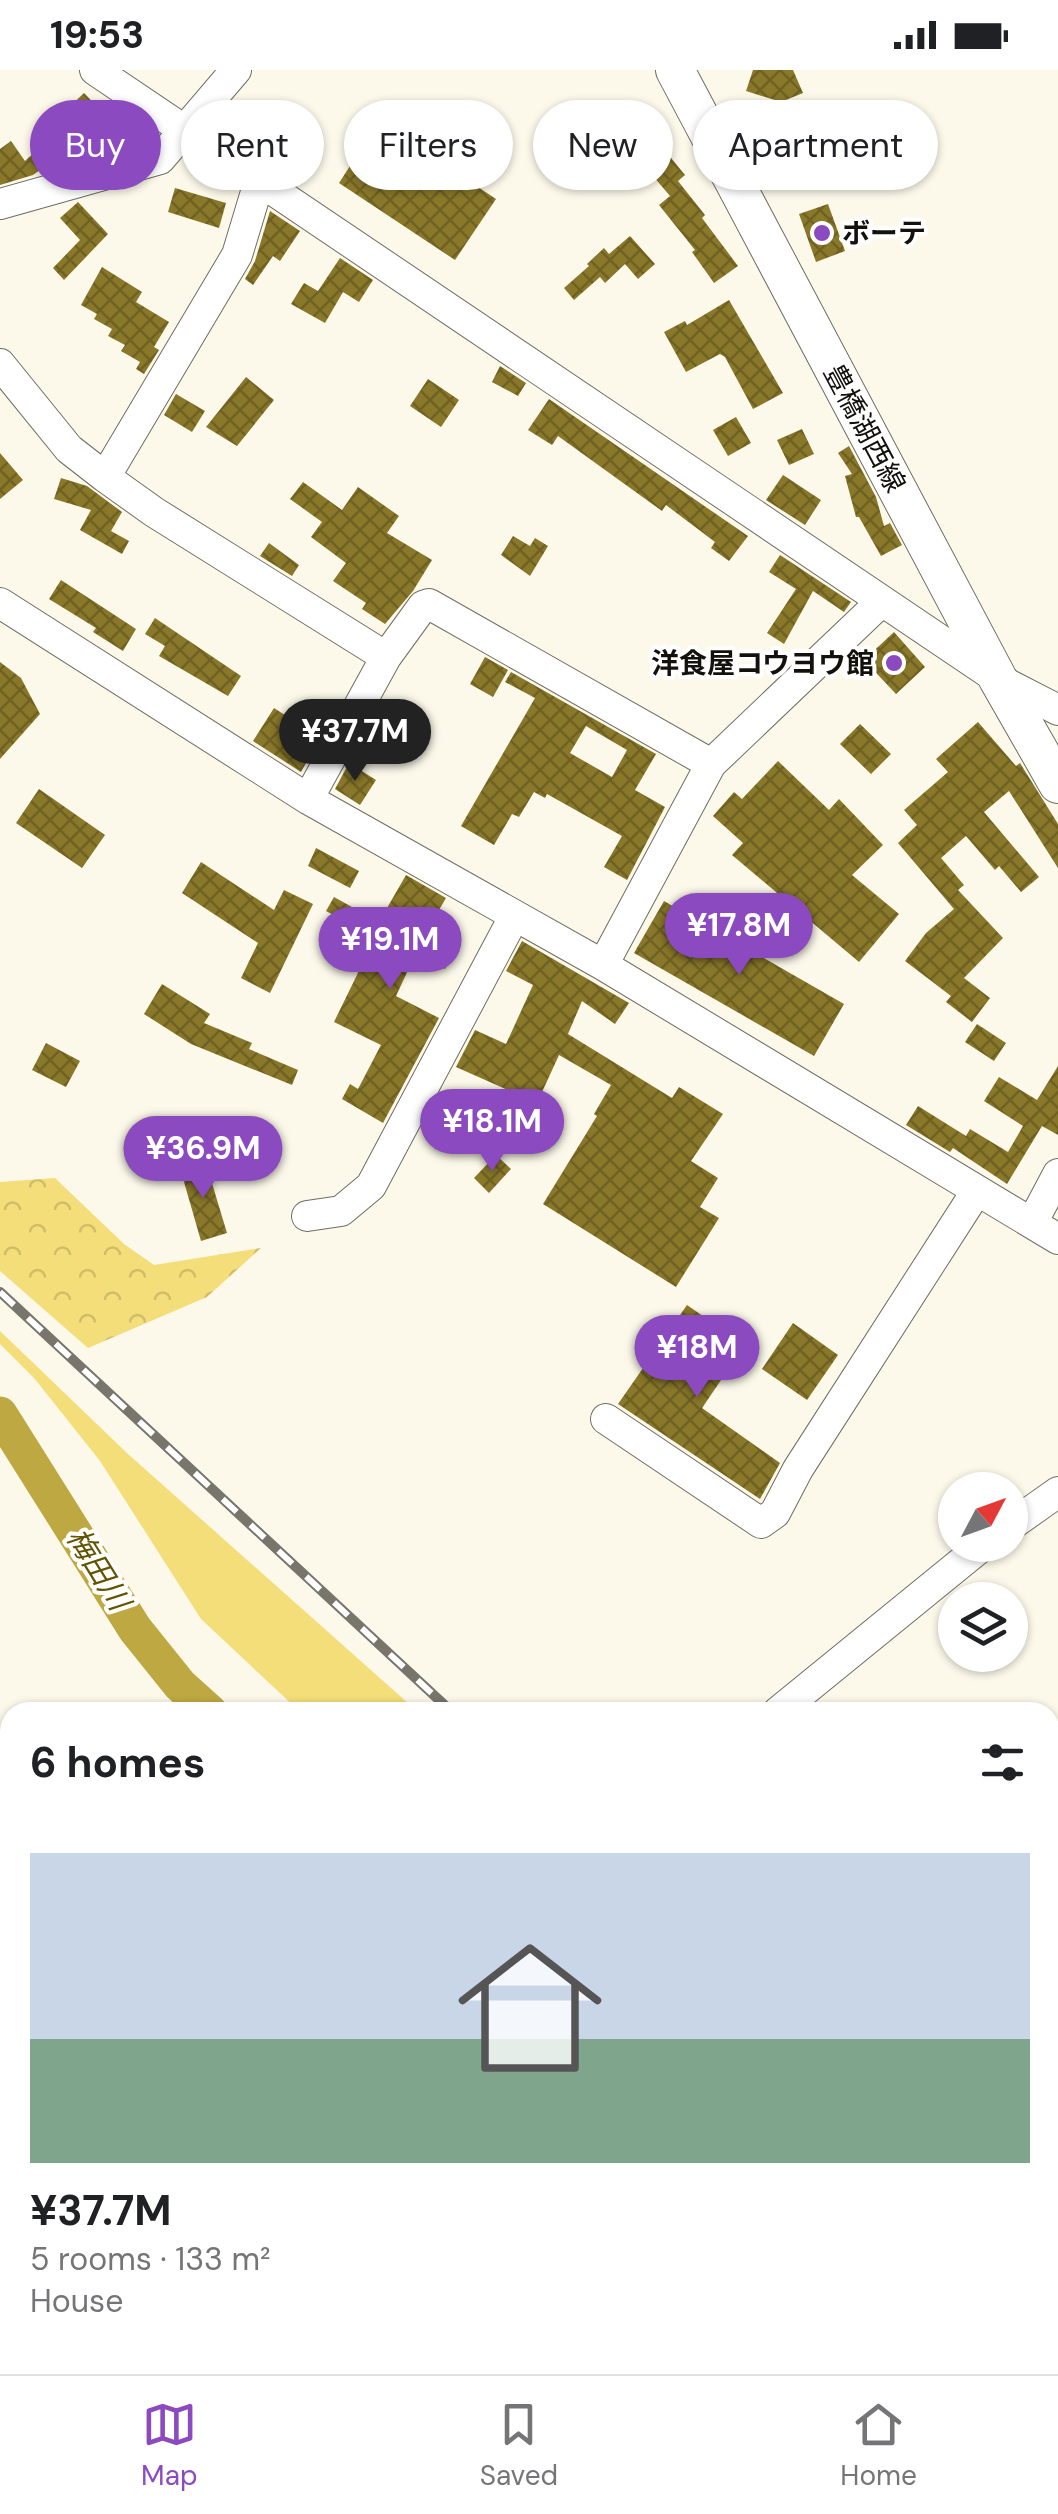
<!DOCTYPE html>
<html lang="en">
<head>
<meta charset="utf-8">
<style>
	:root { --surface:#fff; --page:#f2f2f2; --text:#202124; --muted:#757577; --line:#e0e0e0; --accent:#8b4abf }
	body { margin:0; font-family:"DM Sans","Noto Sans JP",sans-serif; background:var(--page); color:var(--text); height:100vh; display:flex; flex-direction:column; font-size:38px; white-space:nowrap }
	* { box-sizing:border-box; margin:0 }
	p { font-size:32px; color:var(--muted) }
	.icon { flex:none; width:55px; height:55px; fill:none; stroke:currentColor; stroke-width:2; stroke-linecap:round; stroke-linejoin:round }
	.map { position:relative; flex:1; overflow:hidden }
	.sheet { position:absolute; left:0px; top:1632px; width:1060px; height:672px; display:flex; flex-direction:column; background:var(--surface); border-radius:30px 30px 0 0; box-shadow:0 2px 8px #0004 }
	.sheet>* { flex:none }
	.top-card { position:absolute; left:30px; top:30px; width:1000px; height:90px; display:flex; gap:20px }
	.needle { width:65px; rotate:49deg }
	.buttons { position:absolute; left:938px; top:1402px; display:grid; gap:20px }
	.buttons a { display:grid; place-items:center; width:90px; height:90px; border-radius:50%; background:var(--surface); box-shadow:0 2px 8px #0004; font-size:50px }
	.price { position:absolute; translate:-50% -85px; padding:0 22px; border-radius:35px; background:var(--accent); color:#fff; font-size:32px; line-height:65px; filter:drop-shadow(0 2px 5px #0008) }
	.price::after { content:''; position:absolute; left:50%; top:60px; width:30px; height:22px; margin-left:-15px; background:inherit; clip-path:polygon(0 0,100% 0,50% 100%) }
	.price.current { background:#222; color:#fff }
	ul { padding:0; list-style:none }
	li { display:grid; align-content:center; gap:20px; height:530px; padding:0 30px }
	li span { display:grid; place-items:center; height:310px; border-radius:0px; color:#555 }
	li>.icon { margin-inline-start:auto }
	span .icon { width:180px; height:180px; fill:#fffc; stroke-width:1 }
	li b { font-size:42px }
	h2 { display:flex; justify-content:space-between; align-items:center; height:120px; padding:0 30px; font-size:42px }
	.pill { padding:0 35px; border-radius:45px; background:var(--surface); box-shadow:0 2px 8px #0004; font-size:35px; line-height:90px }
	.pill.current { background:var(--accent); color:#fff }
	.status { display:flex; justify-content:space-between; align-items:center; height:70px; padding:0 50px; background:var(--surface); direction:ltr }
	.status svg { height:28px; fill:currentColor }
	.tabs { display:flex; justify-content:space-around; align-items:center; height:140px; border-top:2px solid var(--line); background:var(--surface); font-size:28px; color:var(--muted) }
	.tabs a { display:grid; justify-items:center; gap:5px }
	.tabs .current { color:var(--accent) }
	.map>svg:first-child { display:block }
	.green { fill:#f4de79 }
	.forest { fill:url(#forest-crowns) }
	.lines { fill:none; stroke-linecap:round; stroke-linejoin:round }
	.stream { stroke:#bea841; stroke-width:6 }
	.river { stroke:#bea841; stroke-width:35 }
	.building { fill:url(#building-cross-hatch); fill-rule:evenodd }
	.minor-casing { stroke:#706d61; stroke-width:32 }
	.major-casing { stroke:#706d61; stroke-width:40 }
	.minor { stroke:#fff; stroke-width:30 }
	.major { stroke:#fff; stroke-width:38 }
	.rail-casing { stroke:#77756c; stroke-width:10 }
	.rail { stroke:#fff; stroke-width:6; stroke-dasharray:19; stroke-linecap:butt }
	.poi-dot { fill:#8b4abf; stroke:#fff; stroke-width:4 }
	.labels { text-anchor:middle; stroke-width:8; stroke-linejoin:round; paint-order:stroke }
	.poi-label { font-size:28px; font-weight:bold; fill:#12110c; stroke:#fff; text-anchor:start }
	.street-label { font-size:28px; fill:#12110c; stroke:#fff }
	.water-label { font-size:30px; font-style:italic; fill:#635400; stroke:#fff }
</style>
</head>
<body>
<div class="status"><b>19:53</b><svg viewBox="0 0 49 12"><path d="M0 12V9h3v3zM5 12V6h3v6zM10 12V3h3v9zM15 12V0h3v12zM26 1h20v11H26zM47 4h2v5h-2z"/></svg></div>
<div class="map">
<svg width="1058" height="2304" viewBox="0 0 1058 2304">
	<defs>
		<pattern id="forest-crowns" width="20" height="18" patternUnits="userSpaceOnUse" patternTransform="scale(2.5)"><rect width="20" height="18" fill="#f4de79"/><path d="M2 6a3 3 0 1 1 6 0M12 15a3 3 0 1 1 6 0" fill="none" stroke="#d0bd67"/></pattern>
		<pattern id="building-cross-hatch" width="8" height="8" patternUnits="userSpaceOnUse" patternTransform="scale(2.5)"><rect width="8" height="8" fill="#89782a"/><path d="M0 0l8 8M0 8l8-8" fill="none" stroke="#6f6122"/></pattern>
	</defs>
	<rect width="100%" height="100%" fill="#fcf9ea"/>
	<path class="green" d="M0 1261 128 1384 418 1642H304L297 1639 201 1549 100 1391 34 1308 0 1274Z"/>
	<path class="forest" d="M55 1108 124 1174 154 1195 261 1178 207 1227 88 1278 0 1201V1112Z"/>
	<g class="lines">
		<path class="stream" d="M261 2304 267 2295"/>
		<path class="river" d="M0 1344 135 1559 180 1615 210 1642
			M845 2295 854 2304"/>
	</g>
	<path class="building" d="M753 0H793L803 23 781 32 746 21Z
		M84 23 112 52 66 96 53 100 48 94 33 105 0 115V79L11 71 25 91 70 49 64 42Z
		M379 51 496 129 455 190 339 113Z
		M640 65 659 90 667 83 685 105 678 111 705 145 702 148 738 196 714 213 692 182 695 180 659 135 670 126 642 93 622 107 608 87Z
		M175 118 226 133 219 158 168 142Z
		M78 132 108 164 64 210 53 198 80 170 60 148Z
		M828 134 845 181 816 192 799 144Z
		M270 141 300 161 280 191 273 186 253 215 245 209 255 191Z
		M630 166 655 194 638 209 625 194 605 213 600 207 574 230 564 218 589 196 587 194 604 178 609 184Z
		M340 188 373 210 359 232 343 222 325 253 291 234 304 213 318 221Z
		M102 197 142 222 136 232 169 252 154 277 159 280 144 304 136 299 140 292 121 281 125 275 108 266 112 259 94 249 97 244 81 235Z
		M729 230 783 323 753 339 725 287 720 284 686 302 664 262 685 251 687 255Z
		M500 296 526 313 518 326 492 312Z
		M246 307 274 330 237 376 206 357Z
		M428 309 459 330 441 357 410 336Z
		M176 324 205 341 192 362 164 345Z
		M549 329 748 466 729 491 711 478 715 472 666 435 662 441 558 366 552 375 528 360Z
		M736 347 751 373 728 386 713 360Z
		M802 359 814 384 789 395 777 370Z
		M849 376 876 427 884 456 890 453 902 475 881 486 859 447H856L845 406 852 404 838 383Z
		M0 383 23 410 0 429Z
		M783 405 821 430 805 455 766 430Z
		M61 408 87 416 122 442 111 461 129 471 122 484 80 460 91 440 54 429Z
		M303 412 342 440 358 417 399 446 387 463 432 490 413 521 385 554 362 539 366 533 333 511 346 493 311 467 322 452 290 429Z
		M513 466 530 476 535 468 548 476 530 506 501 485Z
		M269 473 299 495 292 506 260 486Z
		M780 485 851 532 844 542 813 521 784 574 767 563 796 519 769 502Z
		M61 510 136 559 123 581 93 562 96 558 49 529Z
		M155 548 241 606 228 626 159 586 165 576 145 564Z
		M894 562 925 597 896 624 864 590Z
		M485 587 508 600 493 627 470 614Z
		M0 592 21 608 40 644 0 689Z
		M511 602 656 684 635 720 665 737 627 810 604 797 622 766 547 724 545 728 534 722 519 747 512 744 494 775 461 756 535 628 505 612ZM586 656 627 680 612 707 570 683Z
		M382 633 406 649 394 669 371 654Z
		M274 638 320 668 301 702 253 671Z
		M978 652 1016 696 1020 693 1058 754V798L1009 721 984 742 1039 807 1021 822 999 796 995 800 966 766 941 788 964 815 958 820 1003 868 964 908 990 928 972 952 946 932 951 926 905 891 926 863 954 839 898 773 917 755 904 740 948 702 936 689Z
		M860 654 891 684 871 704 840 674Z
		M778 691 829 740 839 729 883 775 852 805 899 844 859 892 732 785 743 773 713 746 734 722 742 729Z
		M349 693 376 710 360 735 335 719Z
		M39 719 105 765 82 798 16 753Z
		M316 778 359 801 350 818 308 796Z
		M201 792 274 840 284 820 313 834 270 923 241 908 258 873 182 823Z
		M406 805 446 828 424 866 454 882 445 899 416 883 396 926 439 948 383 1053 342 1029 350 1014 358 1019 381 975 334 952 375 868 326 841 334 827 379 852Z
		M664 831 844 934 814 986 634 883Z
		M522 871 629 933 615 954 582 931 568 964 672 1028 679 1017 723 1044 691 1091 718 1108 700 1137 719 1148 676 1217 543 1134 597 1046 594 1044 611 1015 559 985 537 1033 456 997 475 960 506 974 533 915 506 901Z
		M162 914 210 944 204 953 252 973 249 979 298 1000 292 1015 191 974 144 944Z
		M977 954 1006 973 994 991 965 972Z
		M46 973 80 991 66 1017 32 1000Z
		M1058 996V1065L1042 1056 1007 1114 953 1078 950 1082 906 1055 918 1036 966 1066 970 1059 1008 1082 1023 1056 984 1031 999 1007 1037 1030Z
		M496 1085 511 1099 489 1123 474 1108Z
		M205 1090 227 1163 201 1171 180 1098Z
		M687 1235 745 1275 702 1338 780 1393 760 1429 618 1334Z
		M793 1253 838 1285 807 1330 762 1299Z"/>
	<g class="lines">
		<g class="minor-casing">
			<path id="minor" d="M95 0 998 609 1058 640
				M0 134 160 89 236 0
				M0 294 69 379 105 407 154 442 386 587
				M105 407 237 185 259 112
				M0 533 308 729 603 895 1058 1169
				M308 729 386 587 423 536 429 534 711 694
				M603 895 711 694 882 531
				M307 1146 341 1141 371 1116 514 847
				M1032 1153 1058 1104
				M606 1349 761 1453 775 1443 798 1399 976 1122
				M1010 1456 1058 1422
				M778 1642 983 1475
				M1050 1847 1058 1841
				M1050 2174 1058 2181
				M465 2295 469 2304
				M290 2304 295 2295
				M521 2304 531 2295"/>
		</g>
		<g class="major-casing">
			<path id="major" d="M675 0 998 609 1058 714"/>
		</g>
		<use href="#minor" class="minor"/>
		<use href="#major" class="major"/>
		<g class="rail-casing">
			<path id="rail" d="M0 1222 452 1642
				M1050 2218 1058 2225"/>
		</g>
		<use href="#rail" class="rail"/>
	</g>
	<g class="poi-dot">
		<circle cx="822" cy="163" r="10"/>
		<circle cx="894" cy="593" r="10"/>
	</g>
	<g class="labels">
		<g class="poi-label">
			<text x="842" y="173">ボーテ</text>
			<text x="874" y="603" text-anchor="end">洋食屋コウヨウ館</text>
		</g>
		<g class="street-label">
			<text transform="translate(865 358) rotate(62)" y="10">豊橋湖西線</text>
		</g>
		<g class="water-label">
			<text transform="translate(98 1499) rotate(58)" y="10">梅田川</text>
		</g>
	</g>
</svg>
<div class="buttons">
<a><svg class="needle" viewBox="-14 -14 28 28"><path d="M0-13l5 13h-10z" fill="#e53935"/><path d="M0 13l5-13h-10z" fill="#757577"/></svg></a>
<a><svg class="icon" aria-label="layers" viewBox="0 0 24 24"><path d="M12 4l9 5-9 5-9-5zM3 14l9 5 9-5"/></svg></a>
</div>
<b class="price current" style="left:355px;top:714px">¥37.7M</b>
<b class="price" style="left:739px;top:908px">¥17.8M</b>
<b class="price" style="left:390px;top:922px">¥19.1M</b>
<b class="price" style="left:492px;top:1104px">¥18.1M</b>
<b class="price" style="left:203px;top:1131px">¥36.9M</b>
<b class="price" style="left:697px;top:1330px">¥18M</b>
<div class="top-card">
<a class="pill current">Buy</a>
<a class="pill">Rent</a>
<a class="pill">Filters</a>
<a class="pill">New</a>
<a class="pill">Apartment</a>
</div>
<section class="sheet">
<h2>6 homes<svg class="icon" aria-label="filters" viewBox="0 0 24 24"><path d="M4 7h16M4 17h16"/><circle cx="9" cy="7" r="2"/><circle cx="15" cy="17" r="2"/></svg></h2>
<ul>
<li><span style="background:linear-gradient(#c9d6e8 60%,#7fa58c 0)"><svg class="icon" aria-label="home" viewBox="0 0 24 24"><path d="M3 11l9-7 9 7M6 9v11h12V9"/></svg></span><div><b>¥37.7M</b><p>5 rooms · 133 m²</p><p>House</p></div></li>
</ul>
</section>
</div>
<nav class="tabs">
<a class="current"><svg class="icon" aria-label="map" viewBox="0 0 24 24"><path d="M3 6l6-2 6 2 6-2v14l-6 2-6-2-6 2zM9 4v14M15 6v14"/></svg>Map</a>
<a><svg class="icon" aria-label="saved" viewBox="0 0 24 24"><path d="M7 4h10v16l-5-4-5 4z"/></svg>Saved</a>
<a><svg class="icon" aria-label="home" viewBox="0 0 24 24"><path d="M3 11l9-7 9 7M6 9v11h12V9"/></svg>Home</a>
</nav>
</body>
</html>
